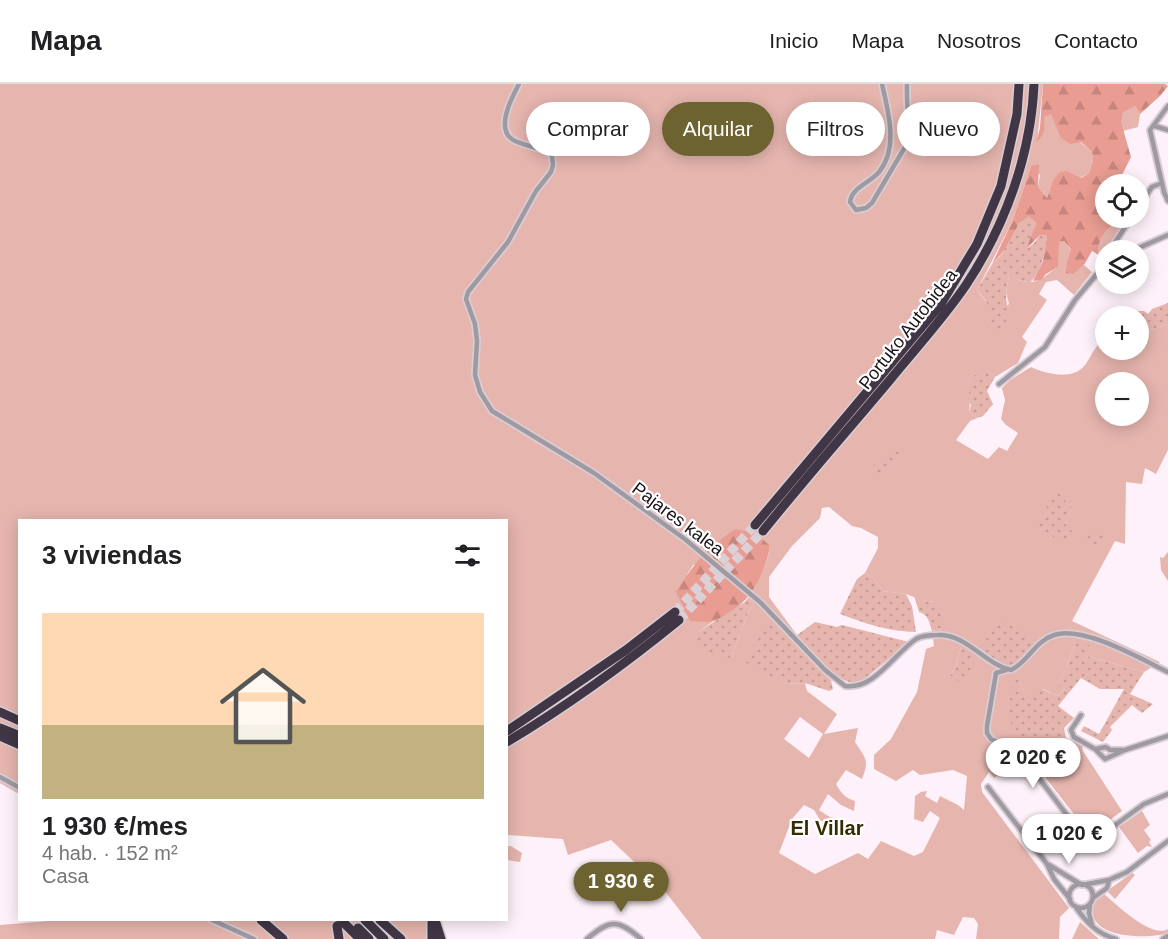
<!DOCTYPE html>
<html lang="es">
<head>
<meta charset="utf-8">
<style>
	:root { --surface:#fff; --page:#f2f2f2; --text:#202124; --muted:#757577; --line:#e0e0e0; --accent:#6d6330 }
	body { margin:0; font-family:Helvetica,sans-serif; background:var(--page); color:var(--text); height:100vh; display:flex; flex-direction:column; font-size:22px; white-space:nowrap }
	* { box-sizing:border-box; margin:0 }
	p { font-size:20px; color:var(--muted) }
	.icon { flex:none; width:33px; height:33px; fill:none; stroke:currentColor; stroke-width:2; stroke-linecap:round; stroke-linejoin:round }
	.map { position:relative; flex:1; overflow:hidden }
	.panel { position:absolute; left:18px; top:435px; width:490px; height:402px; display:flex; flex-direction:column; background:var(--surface); border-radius:0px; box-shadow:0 3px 15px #0003 }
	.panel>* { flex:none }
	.top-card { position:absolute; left:526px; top:18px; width:550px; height:54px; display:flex; gap:12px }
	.fabs { position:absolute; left:1095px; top:90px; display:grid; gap:12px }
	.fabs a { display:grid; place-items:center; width:54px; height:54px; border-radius:50%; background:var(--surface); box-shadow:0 3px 15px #0003; font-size:30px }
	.price { position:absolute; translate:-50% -51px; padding:0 14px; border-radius:21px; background:#fff; color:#222; font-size:20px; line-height:39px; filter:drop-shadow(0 2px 3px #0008) }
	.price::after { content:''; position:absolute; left:50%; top:36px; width:18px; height:14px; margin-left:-9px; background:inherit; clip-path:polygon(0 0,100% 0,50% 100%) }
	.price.selected { background:var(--accent); color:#fff }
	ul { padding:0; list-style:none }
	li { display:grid; align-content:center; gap:12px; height:318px; padding:0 24px }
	li span { display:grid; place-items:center; height:186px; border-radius:0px; color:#555 }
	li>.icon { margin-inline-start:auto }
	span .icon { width:108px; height:108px; fill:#fffc; stroke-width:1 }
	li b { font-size:26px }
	h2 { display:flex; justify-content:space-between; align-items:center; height:72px; padding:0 24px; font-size:26px }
	.pill { padding:0 21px; border-radius:27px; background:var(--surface); box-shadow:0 3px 15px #0003; font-size:21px; line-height:54px }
	.pill.selected { background:var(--accent); color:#fff }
	header { display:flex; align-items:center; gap:36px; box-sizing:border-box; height:84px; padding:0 30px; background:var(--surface); border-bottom:2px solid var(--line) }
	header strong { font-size:28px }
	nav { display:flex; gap:33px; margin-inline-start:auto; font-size:21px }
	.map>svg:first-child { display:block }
	.green { fill:#e5b5ae; fill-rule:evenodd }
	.forest { fill:url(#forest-firs) }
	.garden { fill:url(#garden-dots) }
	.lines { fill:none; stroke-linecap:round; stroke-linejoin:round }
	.highway-tunnel { stroke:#dcd0d7; stroke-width:9; stroke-dasharray:9 4.5; stroke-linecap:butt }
	.street-casing { stroke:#d9cdd5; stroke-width:8 }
	.highway-casing { stroke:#d9cdd5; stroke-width:12 }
	.street { stroke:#9f9aa1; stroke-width:4.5 }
	.highway { stroke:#413645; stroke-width:9 }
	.labels { text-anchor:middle; stroke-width:4.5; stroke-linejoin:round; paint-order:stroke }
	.street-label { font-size:18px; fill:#191217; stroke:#fff }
	.neighbourhood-label { font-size:20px; font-weight:bold; fill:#352d01; stroke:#fff }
</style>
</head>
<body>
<header>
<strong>Mapa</strong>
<nav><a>Inicio</a><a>Mapa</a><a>Nosotros</a><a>Contacto</a></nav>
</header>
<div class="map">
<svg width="1168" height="855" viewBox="0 0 1168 855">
	<defs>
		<pattern id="forest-firs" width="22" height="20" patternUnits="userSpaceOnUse" patternTransform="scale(1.5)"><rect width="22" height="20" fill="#e89c92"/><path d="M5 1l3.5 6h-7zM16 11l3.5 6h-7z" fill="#c6857d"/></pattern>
		<pattern id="garden-dots" width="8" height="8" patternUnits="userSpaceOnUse" patternTransform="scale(1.5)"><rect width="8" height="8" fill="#e5b5ae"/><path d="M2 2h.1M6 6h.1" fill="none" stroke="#c49b95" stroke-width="1.8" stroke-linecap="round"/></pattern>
	</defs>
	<rect width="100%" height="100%" fill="#fef1f9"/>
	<path class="green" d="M0 0H1043L1037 58 1044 33 1051 29 1060 53 1080 58 1092 68 1093 77 1089 89 1080 94 1067 87 1053 96 1047 114 1038 103 1040 91 1031 82 1013 136 977 206 990 223V236L1009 220 1006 208 1009 192C1015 194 1022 198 1028 198 1040 199 1048 189 1058 183V158L1064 157 1071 165 1067 177 1074 190 1084 181 1092 188 1074 211 1057 196 1046 198 1039 210 1047 216 1022 253 1027 258 1018 279 995 293 989 289 970 294C971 301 970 322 969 328L977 334 970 337 956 356 988 375 999 363 1007 367 1018 349 1006 341 1001 335 1005 316 1002 304 1010 296 1031 283C1046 290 1073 297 1085 281 1093 270 1093 264 1105 255L1106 266H1138L1139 250 1168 240V366L1156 390 1145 384 1142 400 1126 398 1125 460 1115 457 1072 537 1160 578 1144 588 1086 572 1076 557 1066 585 1057 600 1065 605 1058 612 1043 605 1031 614 1022 604 1015 590 1027 660C1047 659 1063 672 1083 667L1122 727 1096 746 1084 743 1027 670 994 694 989 688 981 700 982 708 1069 824 1060 833 1059 855H976L978 840 974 834 963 833 954 851 937 846 935 855H702L664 806 611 756 568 771 563 755 507 751V436H20L19 710 0 699ZM1106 298H1138V332H1106ZM1057 409 1072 424 1065 440ZM829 423 852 442 861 444 878 453V464L865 489 873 493 883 507 906 510 927 518 935 517 942 545 932 547 934 562 926 565 917 608 891 655 874 671V685L896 697 913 686 920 691 953 686 967 692 964 726 958 721 940 712 937 719 925 712 927 707 921 708 915 712 914 735 923 738 930 727 940 734 923 768 914 772 881 757 868 775 858 769 815 790 779 769 792 735 804 721 814 726 820 736 840 747 845 738 828 732 819 726 828 710 841 721 854 727 855 717C845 714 841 709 836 700L846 686 862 695C870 675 865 674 855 658L858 644 824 650 837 630 807 607 805 599 786 600 774 593 786 550 831 597 839 594 797 551 769 513V493L792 462 820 434 822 424ZM770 462C767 482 759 497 748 514L754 520 748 529 731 574 691 553 712 538 687 491 693 481ZM961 563 973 581 969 585 950 592 956 582ZM800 633 823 650 809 674 784 655Z
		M1135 22 1140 30 1138 43 1123 47 1120 38 1123 27Z
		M1119 134H1128L1103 172 1099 171C1095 156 1109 143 1119 134Z
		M1168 468V497L1161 486 1160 473 1163 474Z
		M1142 727 1150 741 1144 746 1151 756 1149 758 1152 763 1147 762 1138 769 1119 743Z
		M507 762H511L522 769 520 778 507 776Z
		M1132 789 1135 791 1115 815 1107 807Z
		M1104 810C1117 821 1152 855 1168 845V849C1150 855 1095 855 1093 829 1092 821 1097 814 1104 810Z
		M61 836H440L447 855H0V841Z
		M1080 838 1099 855H1072Z"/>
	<path class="forest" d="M1043 0H1165L1168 2 1160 12 1140 30 1135 22 1123 28 1121 38 1131 73 1121 93 1132 100H1106V134H1119C1109 143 1095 156 1099 171L1092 167 1084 181 1074 190 1066 189 1067 177 1071 165 1064 157 1059 158 1058 183 1046 190 1041 196 1033 197 1043 177 1047 152 1040 151 1025 166 1028 159 1019 139C1013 154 1004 168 992 180L1013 136 1031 82 1039 80 1038 103 1047 114 1053 96 1060 88 1067 87 1081 94 1089 89 1093 77 1092 68 1081 58 1070 60 1060 53 1051 30 1044 33C1045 43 1045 52 1036 58L1040 44Z
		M735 445 757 450 770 462C764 495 747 524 714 537 707 539 697 537 690 537L676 508C696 477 704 467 735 445Z"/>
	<path class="garden" d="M1029 132 1037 139 1026 165 1034 159 1040 151 1047 152C1047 164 1040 192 1029 199L1009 193C1008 197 1007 203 1006 208 1006 225 1014 237 995 247L988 244C993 225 989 220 977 206L992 180 1000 172 1013 152 1019 139Z
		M1168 219V240L1139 250 1138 232H1120L1124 226 1132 231 1138 227H1144L1148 230 1152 225Z
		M981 288 989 289 995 293 987 307 993 320 983 332 977 334 969 328 971 321C967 313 971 303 970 294Z
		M904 364V369C900 375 894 376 889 380 885 383 883 387 879 390L872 387 874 380Z
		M1057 408 1072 424 1065 440 1072 447 1065 461 1035 440Z
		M1087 446 1109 454 1101 463 1087 456Z
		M865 489 873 493 883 507 906 510 912 522 916 548C891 548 863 539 840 530L857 495Z
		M914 512 927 518 935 517 942 526V545L932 547C929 538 929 531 919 528Z
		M748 514 754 520 748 529 731 574 712 570 690 553 745 518Z
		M998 534 1036 557 1024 573 1011 582H1005L980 566Z
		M815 538 837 543 842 541 909 558 862 597C839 607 811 566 797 551Z
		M769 540 786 550 831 597 833 605 829 607 805 599 786 600 743 577Z
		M1076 557 1089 561 1086 572 1144 588 1130 610 1153 620 1142 629 1132 621 1110 643 1112 646 1103 658 1081 647 1084 642 1099 650 1124 605H1100L1081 594 1058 622 1074 634 1064 644 1066 654 1082 662 1083 667 1072 670 1034 660H1018C1006 635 1009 614 1015 589L1022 604 1031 613 1042 605 1058 612 1065 605 1056 601 1066 585Z
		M961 563 975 572 973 582 960 598 950 592 956 582Z"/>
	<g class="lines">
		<path class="highway-tunnel" d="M675 528 755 441
			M679 536 763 447"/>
		<g class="street-casing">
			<path id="street" d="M519 0C511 15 494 47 515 57 526 62 537 63 548 68L552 72 553 81 551 88 536 107 508 158 468 208 466 215 475 240 477 257 475 291 480 308 492 327 594 389 686 456 760 518 825 586 845 602C874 606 894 570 916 555 921 552 932 551 938 551 967 550 984 580 1011 586 1028 578 1035 557 1054 551 1083 541 1141 575 1168 588
				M882 0C888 27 899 64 879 88 870 99 852 103 850 118L856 126 866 124 872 119 905 63C911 42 906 22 907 0
				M1168 22 1150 46 1164 108 1168 117
				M1155 42 1168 46
				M1138 123 1152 103 1162 99
				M1110 166 1131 134
				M1134 166 1168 151
				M1138 169 1144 181
				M999 300 1045 263 1075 216 1106 179
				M1006 586 996 589 987 642V649L991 655 1020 669 1079 747 1091 753 1103 750 1144 720 1168 710
				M1081 631 1071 646 1074 653 1095 665 1105 675 1125 666 1168 652
				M1096 665 1106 663 1110 666H1122
				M0 693 20 704
				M988 703 1047 780 1054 795 1070 815
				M1049 781 1080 800
				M1069 812a12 12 0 1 1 24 0a12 12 0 1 1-24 0Z
				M1082 801 1109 796 1127 788 1168 757
				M1093 814 1107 804 1109 796
				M1090 821 1089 829 1092 841
				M1075 822C1086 838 1097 850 1116 855
				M212 836 254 855
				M587 855C610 835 618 835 641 855
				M1163 855 1168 852"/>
		</g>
		<g class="highway-casing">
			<path id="highway" d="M755 441 941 220 977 160 1001 102 1017 30 1019 0
				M763 447C804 396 847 347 889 297 915 265 943 235 966 201 1005 142 1031 71 1034 0
				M0 628 20 637
				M0 644 20 652
				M507 647 626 566 675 528
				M0 652 20 661
				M507 658C567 622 625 580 679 536
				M261 836 283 855
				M341 836 360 855
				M365 836 384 855
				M380 836 401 855
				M432 836V855
				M435 836 441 855
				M337 842 339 855
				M358 844 369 855"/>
		</g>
		<use href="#street" class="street"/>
		<use href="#highway" class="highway"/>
	</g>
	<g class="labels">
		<g class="street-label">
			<text transform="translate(908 245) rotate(-52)" y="6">Portuko Autobidea</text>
			<text transform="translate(678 435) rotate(37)" y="6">Pajares kalea</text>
		</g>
		<g class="neighbourhood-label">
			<text x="827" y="751">El Villar</text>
		</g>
	</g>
</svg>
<div class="fabs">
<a><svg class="icon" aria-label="locate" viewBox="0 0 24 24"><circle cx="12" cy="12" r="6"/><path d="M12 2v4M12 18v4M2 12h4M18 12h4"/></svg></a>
<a><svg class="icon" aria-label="layers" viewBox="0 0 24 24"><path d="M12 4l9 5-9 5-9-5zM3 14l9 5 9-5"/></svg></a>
<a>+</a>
<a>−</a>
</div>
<b class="price" style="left:1033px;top:705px">2 020 €</b>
<b class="price" style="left:1069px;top:781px">1 020 €</b>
<b class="price selected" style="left:621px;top:829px">1 930 €</b>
<div class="top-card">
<a class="pill">Comprar</a>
<a class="pill selected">Alquilar</a>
<a class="pill">Filtros</a>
<a class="pill">Nuevo</a>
</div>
<section class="panel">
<h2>3 viviendas<svg class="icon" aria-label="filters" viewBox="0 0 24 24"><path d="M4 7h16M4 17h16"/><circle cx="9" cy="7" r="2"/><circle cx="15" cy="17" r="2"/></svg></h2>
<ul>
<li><span style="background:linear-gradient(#ffd9b3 60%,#c2b280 0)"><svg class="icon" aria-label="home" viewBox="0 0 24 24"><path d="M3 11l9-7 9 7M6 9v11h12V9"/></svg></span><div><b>1 930 €/mes</b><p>4 hab. · 152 m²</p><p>Casa</p></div></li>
</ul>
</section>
</div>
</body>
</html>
